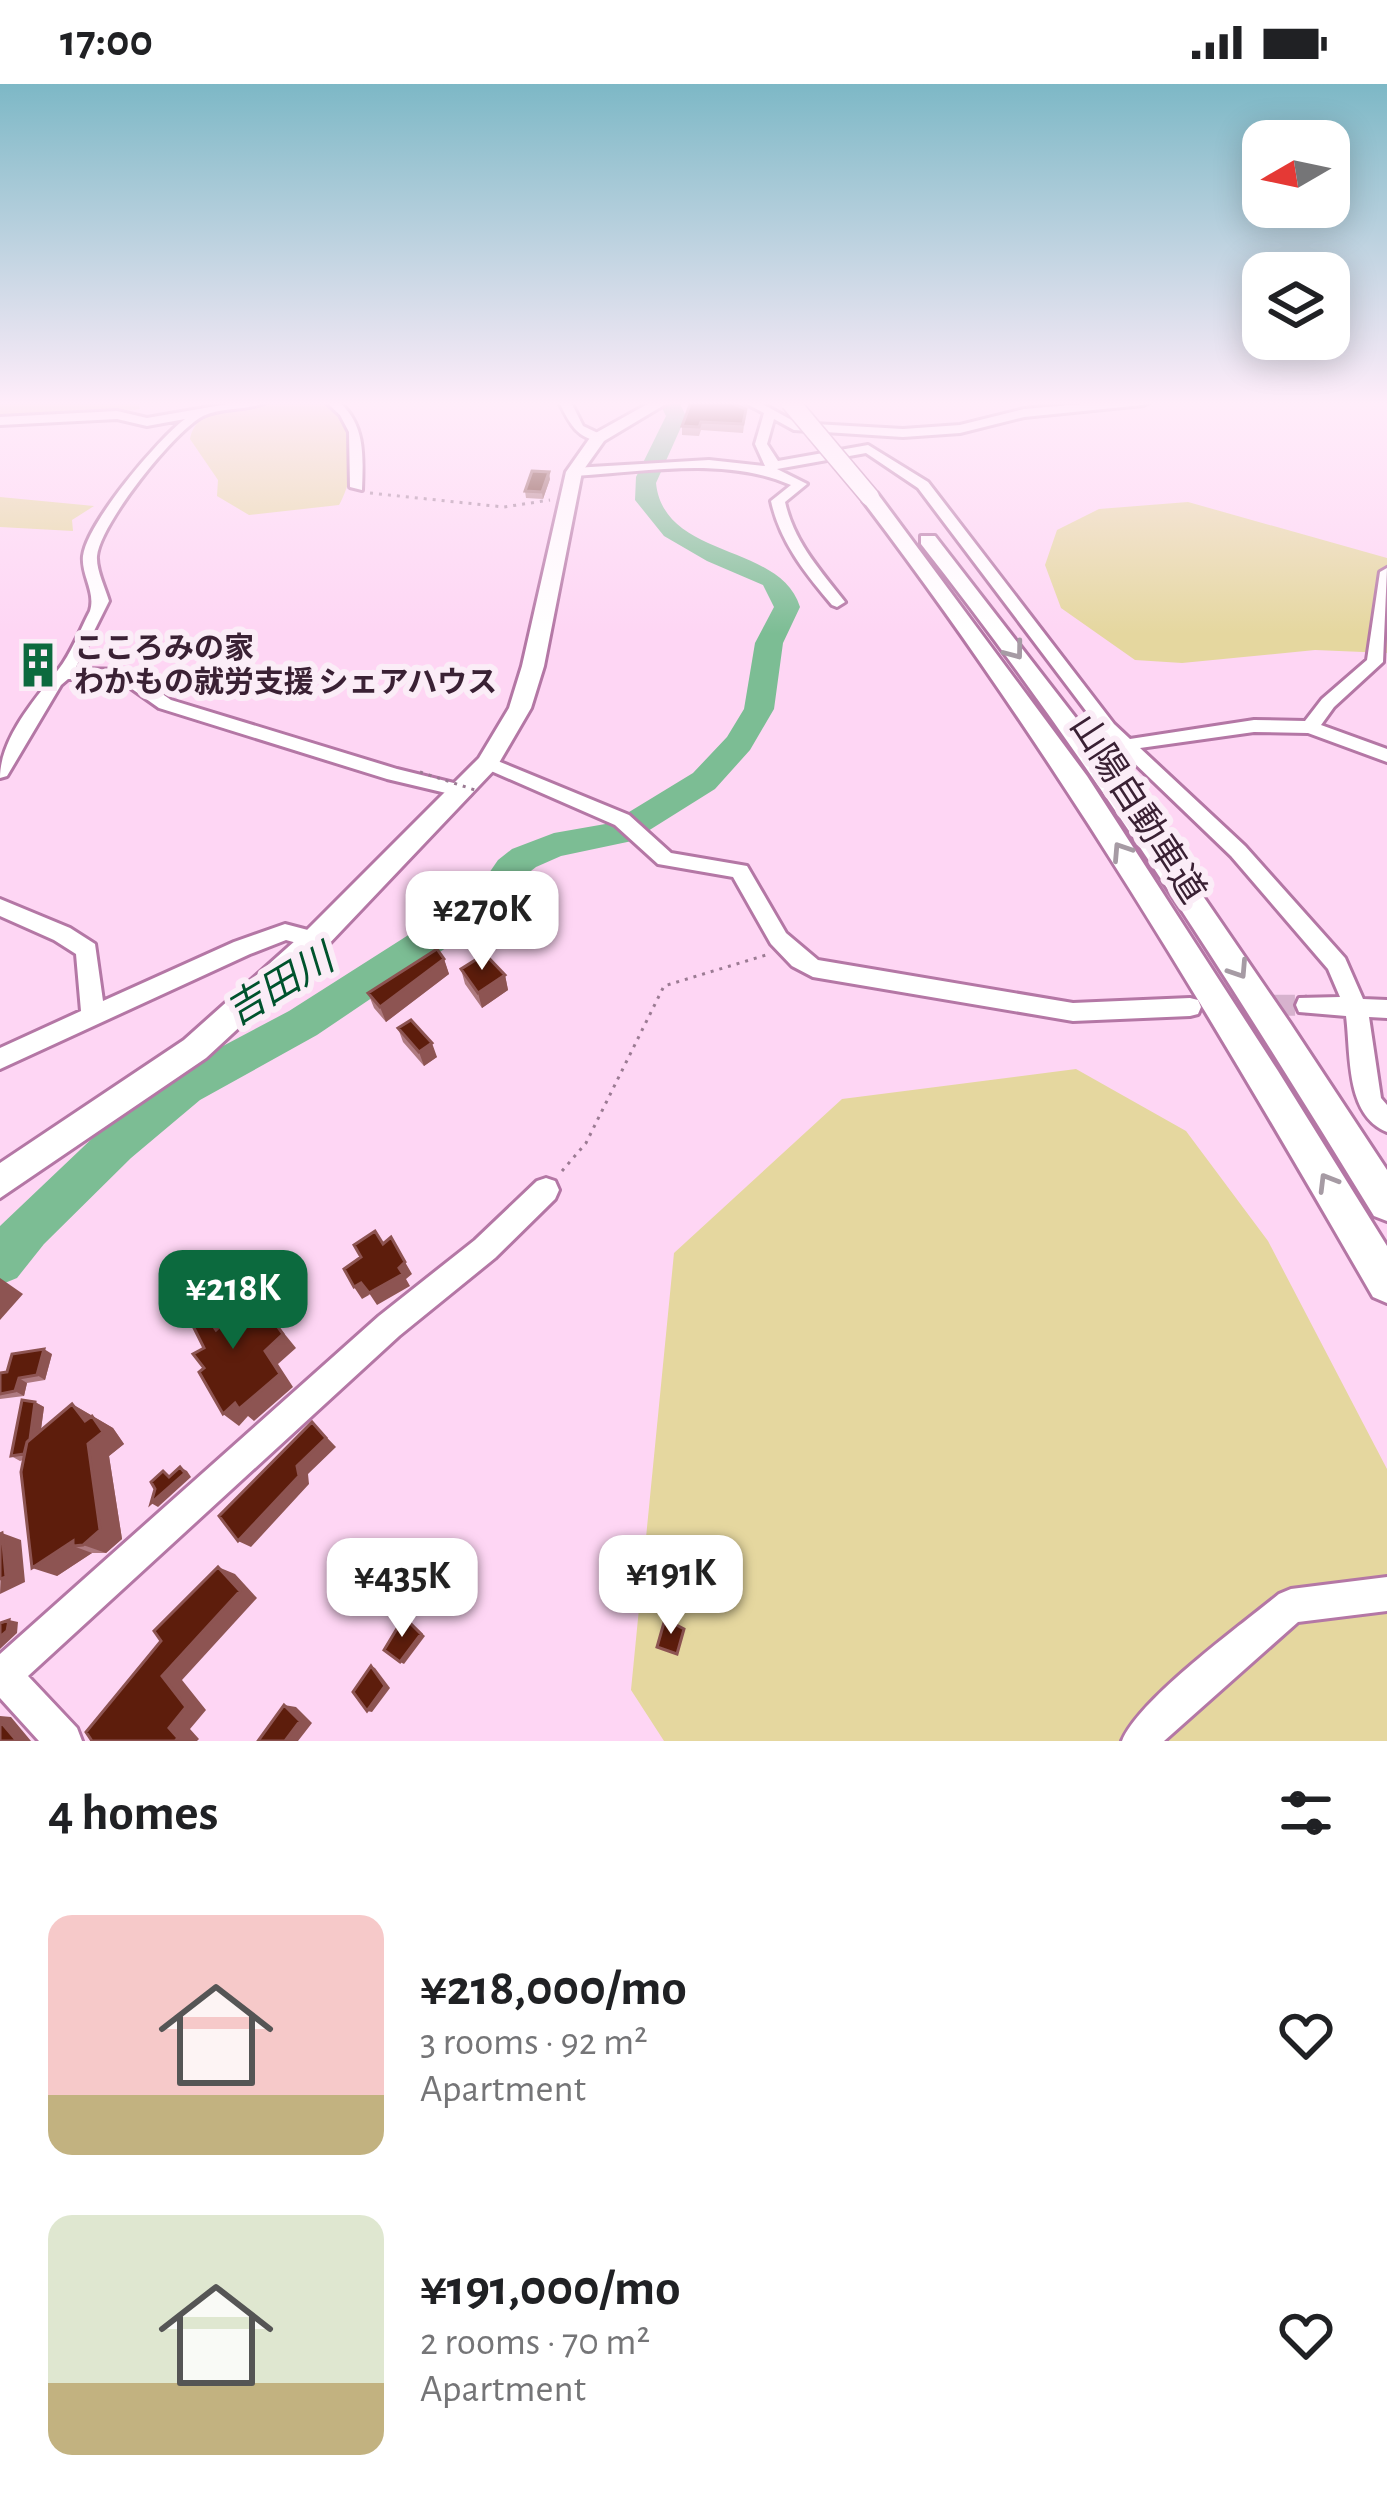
<!DOCTYPE html>
<html lang="en">
<head>
<meta charset="utf-8">
<style>
	:root { --surface:#fff; --page:#f2f2f2; --text:#202124; --muted:#757577; --accent:#0c6a3e }
	body { margin:0; font-family:"Alegreya Sans","Noto Sans JP",sans-serif; background:var(--page); color:var(--text); height:100vh; display:flex; flex-direction:column; font-size:45px; white-space:nowrap }
	* { box-sizing:border-box; margin:0 }
	p { font-size:39px; color:var(--muted) }
	.icon { flex:none; width:66px; height:66px; fill:none; stroke:currentColor; stroke-width:2; stroke-linecap:round; stroke-linejoin:round }
	.map { position:relative; height:1657px; overflow:hidden }
	.panel { display:flex; flex-direction:column; background:var(--surface); flex:1 }
	.panel>* { flex:none }
	.needle { width:78px; rotate:261deg }
	.tools { position:absolute; left:1242px; top:36px; display:grid; gap:24px }
	.tools a { display:grid; place-items:center; width:108px; height:108px; border-radius:24px; background:var(--surface); box-shadow:0 6px 30px #0003; font-size:60px }
	.price { position:absolute; translate:-50% -102px; padding:0 27px; border-radius:24px; background:#fff; color:#222; font-size:39px; line-height:78px; filter:drop-shadow(0 3px 6px #0008) }
	.price::after { content:''; position:absolute; left:50%; top:72px; width:36px; height:27px; margin-left:-18px; background:inherit; clip-path:polygon(0 0,100% 0,50% 100%) }
	.price.on { background:var(--accent); color:#fff }
	ul { padding:0; list-style:none }
	li { display:flex; align-items:center; gap:36px; height:300px; padding:0 48px }
	li span { display:grid; place-items:center; flex:none; width:336px; height:240px; border-radius:24px; color:#555 }
	li>.icon { margin-inline-start:auto }
	span .icon { width:144px; height:144px; fill:#fffc; stroke-width:1 }
	li b { font-size:51px }
	h2 { display:flex; justify-content:space-between; align-items:center; height:144px; padding:0 48px; font-size:51px }
	.status { display:flex; justify-content:space-between; align-items:center; height:84px; padding:0 60px; background:var(--surface); direction:ltr }
	.status svg { height:33px; fill:currentColor }
	.map>svg:first-child { display:block }
	.green { fill:#e5d79f }
	.lines { fill:none; stroke-linecap:round; stroke-linejoin:round }
	.river { fill:#7cbd94; fill-rule:evenodd }
	.minor-tunnel { stroke:#d7b2ce; stroke-width:21; stroke-dasharray:21 10; stroke-linecap:butt }
	.minor-casing { stroke:#b477a5; stroke-width:6 }
	.major-casing { stroke:#b477a5; stroke-width:6 }
	.highway-casing { stroke:#b477a5; stroke-width:6 }
	.path { stroke:#9b7b93; stroke-width:3; stroke-dasharray:3 6; stroke-linecap:butt }
	.minor { fill:#fff; fill-rule:evenodd }
	.major { fill:#fff; fill-rule:evenodd }
	.highway { fill:#fff; fill-rule:evenodd }
	.highway-bridge-casing { stroke:#b477a5; stroke-width:21; stroke-linecap:butt }
	.path-bridge { stroke:#9b7b93; stroke-width:3; stroke-dasharray:3 6; stroke-linecap:butt }
	.highway-bridge { stroke:#fff; stroke-width:18 }
	.wall { fill:#ae7a80 }
	.shaded-wall { fill:#8d5452 }
	.building { fill:#5d1d0c; stroke:#8d5452; stroke-width:3 }
	.oneway { stroke:#a69ba4 }
	.labels { text-anchor:middle; stroke-width:12; stroke-linejoin:round; paint-order:stroke }
	.far-poi-label { font-size:30px; font-weight:bold; fill:#3a2134; stroke:#fbedf7; text-anchor:start }
	.street-label { font-size:36px; fill:#3a2134; stroke:#fbedf7 }
	.water-label { font-size:39px; font-style:italic; fill:#00532d; stroke:#fbedf7 }
</style>
</head>
<body>
<div class="status"><b>17:00</b><svg viewBox="0 0 49 12"><path d="M0 12V9h3v3zM5 12V6h3v6zM10 12V3h3v9zM15 12V0h3v12zM26 1h20v11H26zM47 4h2v5h-2z"/></svg></div>
<div class="map">
<svg width="1387" height="1657" viewBox="0 0 1387 1657">
	<rect width="100%" height="100%" fill="#fed6f4"/>
	<path class="green" d="M0 318H138L140 325 0 342Z
		M265 318C284 318 306 315 324 318 367 325 354 396 339 421L249 431 217 412 218 396 190 355C196 322 237 323 265 318Z
		M0 413 94 422 72 436 73 447 0 443Z
		M1188 418 1387 474V569L1315 566 1182 579 1135 576 1061 524 1045 481 1057 446 1099 425Z
		M1076 985 1186 1047 1268 1157 1387 1385V1657H664L631 1606 674 1169 842 1015Z"/>
	<g class="lines">
		<path class="river" d="M659 318H679L686 332 656 399C664 476 780 458 800 523L783 559 774 625 750 666 715 705 632 757 561 772 536 783 522 794 502 826 317 951 200 1016 131 1074 44 1160 17 1194 0 1201V1142L101 1046 170 990 289 927 476 808 498 776 512 765 554 749 611 739 693 689 727 653 744 625 755 559 774 523 763 501 707 477 664 452 635 416 636 393 666 332Z"/>
		<path class="minor-tunnel" d="M1212 922 1307 921"/>
		<g class="minor-casing">
			<path id="minor" d="M239 318H266C247 327 221 323 203 332 174 347 100 440 97 472 96 486 105 503 109 517L75 585 128 586 171 616 397 685 470 703 472 707 470 711 463 713 387 695 159 624 118 595H68L61 601 7 692 0 694C0 655 34 616 58 586 71 570 80 546 90 527 96 508 81 491 83 472 87 439 158 355 185 335L147 342 117 335 0 341V333L117 327 147 334Z
				M326 318H339C366 341 363 374 362 406L350 403 349 348 340 331Z
				M559 318H571L583 342 602 351V357C577 356 569 338 559 318Z
				M743 318H759L797 339 903 345 960 341 1024 325 1104 318H1149L1143 321 1024 333 960 349 903 353 794 346 774 335 767 360 778 377 868 361 928 398 1114 640 1130 655 1254 636 1305 637 1322 615 1367 576 1380 488 1387 484 1383 578 1334 623 1321 641 1387 665V678L1308 649 1254 648 1140 664 1245 762 1345 874 1363 915 1387 916V934L1369 933 1381 1014 1387 1021V1048C1345 1031 1351 970 1346 932L1299 928 1296 921 1299 914 1340 913 1328 885 1231 772 1102 648 918 404 866 369 777 385 807 400 785 418C794 458 820 486 845 518L837 523 832 521C805 489 780 458 771 417L791 401C725 372 644 388 574 392L568 388 574 384 709 376 765 382 755 360 764 329Z
				M488 673 629 731 671 769 747 782 786 849 818 876 1073 919 1190 914 1198 916 1201 923 1198 930 1190 932 1073 937 813 893 792 882 771 860 733 793 658 780 615 741 482 683 479 679 482 675Z
				M0 815 70 844 95 860 103 917 234 858 285 840 323 850 326 856 323 862 315 864 286 856 250 870 0 985V964L81 927 76 870 54 856 0 832Z
				M546 1094 555 1097 559 1106 555 1115 495 1174 399 1252 28 1592 77 1644 82 1657H39L0 1614V1570L379 1232 475 1156 537 1097Z
				M1387 1493V1527L1298 1538 1164 1657H1122C1139 1615 1240 1542 1279 1510L1291 1505Z"/>
		</g>
		<g class="major-casing">
			<path id="major" d="M651 318H669L604 357 582 388 544 582 531 624 496 684 325 864 206 974 0 1114V1079L184 956 305 848 479 674 509 624 522 582 566 388 592 351Z"/>
		</g>
		<g class="highway-casing">
			<path id="highway" d="M863 409H877L1087 692 1278 987 1387 1162V1219L1373 1213C1215 939 1055 669 863 417Z
				M921 452H935L1120 691 1290 939 1387 1086V1137L1374 1132C1232 901 1089 673 921 460Z"/>
		</g>
		<path class="path" d="M370 409 504 423 550 416
			M562 1087 586 1059 664 902 766 871"/>
		<use href="#minor" class="minor"/>
		<use href="#major" class="major"/>
		<use href="#highway" class="highway"/>
		<g class="highway-bridge-casing">
			<path id="highway-bridge" d="M790 318 870 413"/>
		</g>
		<path class="path-bridge" d="M420 688 478 707"/>
		<use href="#highway-bridge" class="highway-bridge"/>
	</g>
	<path class="wall" d="M746 325 743 349 701 346 699 352 682 351V342Z
		M550 395 543 415 526 414 525 407Z
		M444 875 449 890 386 938 374 924 368 909Z
		M461 885 505 891 508 906 482 924 465 900Z
		M398 944 437 973 424 982 403 958Z
		M52 1270 45 1296 27 1299 24 1312 0 1315V1289Z
		M35 1318 44 1323 41 1346 72 1320 113 1344 124 1360 109 1372 122 1455 106 1469H92L57 1492 23 1376 20 1377 11 1372Z"/>
	<path class="shaded-wall" d="M549 388 550 395 543 415 542 408Z
		M444 875 449 890 386 938 380 923Z
		M505 891 508 906 482 924 478 909Z
		M432 959 437 973 424 982 419 968Z
		M405 1178 412 1190 406 1195 410 1202 377 1221 369 1209Z
		M0 1194 23 1210 0 1236Z
		M182 1196 197 1211 231 1260 216 1246Z
		M361 1199 369 1211 362 1215 354 1203Z
		M270 1232 296 1264 278 1280 293 1303 254 1337 248 1332 239 1342 223 1330 265 1267Z
		M44 1265 52 1270 45 1296 37 1291Z
		M19 1294 27 1299 24 1312 15 1307Z
		M35 1318 44 1323 37 1374 28 1370Z
		M72 1320 113 1344 124 1360 109 1372 122 1455 106 1469 83 1461 88 1360 85 1337Z
		M312 1338 336 1363 308 1390 309 1400 251 1463 238 1457 297 1382Z
		M180 1383 187 1387 191 1393 158 1423 151 1419Z
		M2 1449 21 1456 25 1498 0 1510Z
		M73 1457V1462L92 1469 57 1492 32 1484Z
		M218 1483 235 1490 257 1514 182 1596 206 1626 190 1645 199 1655 197 1657H175L169 1644 162 1592Z
		M404 1533 425 1552 404 1580 400 1578Z
		M9 1536 18 1538 17 1549 0 1565V1553Z
		M371 1582 375 1584 390 1604 372 1628 367 1627Z
		M284 1621 296 1623 312 1639 298 1657H285Z
		M0 1632 11 1633 31 1657H17L0 1637Z"/>
	<path class="building" d="M691 318H729L746 325 743 340 701 338 699 343 682 342Z
		M532 387 549 388 542 408 525 407Z
		M437 865 444 875 380 923 368 909Z
		M485 870 505 891 478 909 461 885Z
		M411 936 432 959 419 968 398 944Z
		M375 1147 383 1160 391 1153 405 1178 399 1184 403 1190 369 1209 361 1199 354 1203 344 1185 361 1173 354 1161Z
		M182 1196 216 1246 249 1216 262 1238 270 1232 283 1250 265 1267 280 1290 239 1325 235 1319 223 1330 199 1288 204 1284 193 1270 204 1264 173 1202Z
		M44 1265 37 1291 19 1294 15 1307 0 1310V1289L7 1288 12 1270Z
		M22 1316 35 1318 30 1355 27 1358 24 1370 11 1372Z
		M72 1320 85 1337 92 1332 103 1348 88 1360 100 1446 83 1461 73 1462V1457L32 1484 21 1388 27 1358Z
		M312 1338 326 1354 297 1382 299 1392 238 1457 219 1432Z
		M180 1383 185 1389 151 1419 155 1405 151 1398 163 1387 169 1393Z
		M2 1449 6 1493 0 1495V1450Z
		M218 1483 240 1507 162 1592 186 1623 169 1644 178 1654 175 1657H92L86 1648 161 1557 154 1547Z
		M404 1533 421 1550 400 1578 384 1566Z
		M665 1535 684 1545 677 1570 657 1563Z
		M9 1536 7 1547 0 1553V1539Z
		M371 1582 385 1602 367 1627 353 1608Z
		M284 1621 300 1637 285 1657H258Z
		M0 1637 17 1657H0Z"/>
	<defs><path id="oneway-chevron" d="M-2-3.5L2.5 0L-2 3.5" fill="none" stroke-width="1.6" stroke-linecap="round" stroke-linejoin="round" transform="scale(3)"/></defs>
	<g class="oneway">
		<use href="#oneway-chevron" transform="translate(1015 567) rotate(53)"/>
		<use href="#oneway-chevron" transform="translate(1121 767) rotate(-123)"/>
		<use href="#oneway-chevron" transform="translate(1239 886) rotate(57)"/>
		<use href="#oneway-chevron" transform="translate(1327 1098) rotate(-121)"/>
	</g>
	<linearGradient id="sky" x2="0" y2="1"><stop stop-color="#7db8c6"/><stop offset="0.58" stop-color="#ffedfa"/><stop offset="1" stop-color="#ffedfa" stop-opacity="0"/></linearGradient>
	<rect width="1387" height="550" fill="url(#sky)"/>
	<defs>
		<g id="building-bare" transform="scale(3.6)"><path d="M-4-6H4V6H1V3H-1V6H-4ZM-2.5-4.3h1.7v1.8h-1.7ZM.8-4.3h1.7v1.8H.8ZM-2.5-1h1.7V.8h-1.7ZM.8-1h1.7V.8H.8Z" fill="#0c6a3e" stroke="#fbedf7" stroke-width="2.5" paint-order="stroke"/></g>
	</defs>
	<g fill-rule="evenodd">
		<use href="#building-bare" x="38" y="581"/>
	</g>
	<g class="labels">
		<g class="far-poi-label">
			<text x="74" y="574">こころみの家<tspan x="74" dy="34">わかもの就労支援 シェアハウス</tspan></text>
		</g>
		<g class="street-label">
			<text transform="translate(1139 724) rotate(57)" y="13">山陽自動車道</text>
		</g>
		<g class="water-label">
			<text transform="translate(279 900) rotate(-31)" y="14">吉田川</text>
		</g>
	</g>
</svg>
<div class="tools">
<a><svg class="needle" viewBox="-14 -14 28 28"><path d="M0-13l5 13h-10z" fill="#e53935"/><path d="M0 13l5-13h-10z" fill="#757577"/></svg></a>
<a><svg class="icon" aria-label="layers" viewBox="0 0 24 24"><path d="M12 4l9 5-9 5-9-5zM3 14l9 5 9-5"/></svg></a>
</div>
<b class="price" style="left:482px;top:889px">¥270K</b>
<b class="price on" style="left:233px;top:1268px">¥218K</b>
<b class="price" style="left:671px;top:1553px">¥191K</b>
<b class="price" style="left:402px;top:1556px">¥435K</b>
</div>
<section class="panel">
<h2>4 homes<svg class="icon" aria-label="filters" viewBox="0 0 24 24"><path d="M4 7h16M4 17h16"/><circle cx="9" cy="7" r="2"/><circle cx="15" cy="17" r="2"/></svg></h2>
<ul>
<li><span style="background:linear-gradient(#f6c9c9 75%,#c2b280 0)"><svg class="icon" aria-label="home" viewBox="0 0 24 24"><path d="M3 11l9-7 9 7M6 9v11h12V9"/></svg></span><div><b>¥218,000/mo</b><p>3 rooms · 92 m²</p><p>Apartment</p></div><svg class="icon" aria-label="heart" viewBox="0 0 24 24"><path d="M12 20l-8-8c-3-5 5-10 8-4 3-6 11-1 8 4z"/></svg></li>
<li><span style="background:linear-gradient(#dfe7d0 70%,#c2b280 0)"><svg class="icon" aria-label="home" viewBox="0 0 24 24"><path d="M3 11l9-7 9 7M6 9v11h12V9"/></svg></span><div><b>¥191,000/mo</b><p>2 rooms · 70 m²</p><p>Apartment</p></div><svg class="icon" aria-label="heart" viewBox="0 0 24 24"><path d="M12 20l-8-8c-3-5 5-10 8-4 3-6 11-1 8 4z"/></svg></li>
</ul>
</section>
</body>
</html>
